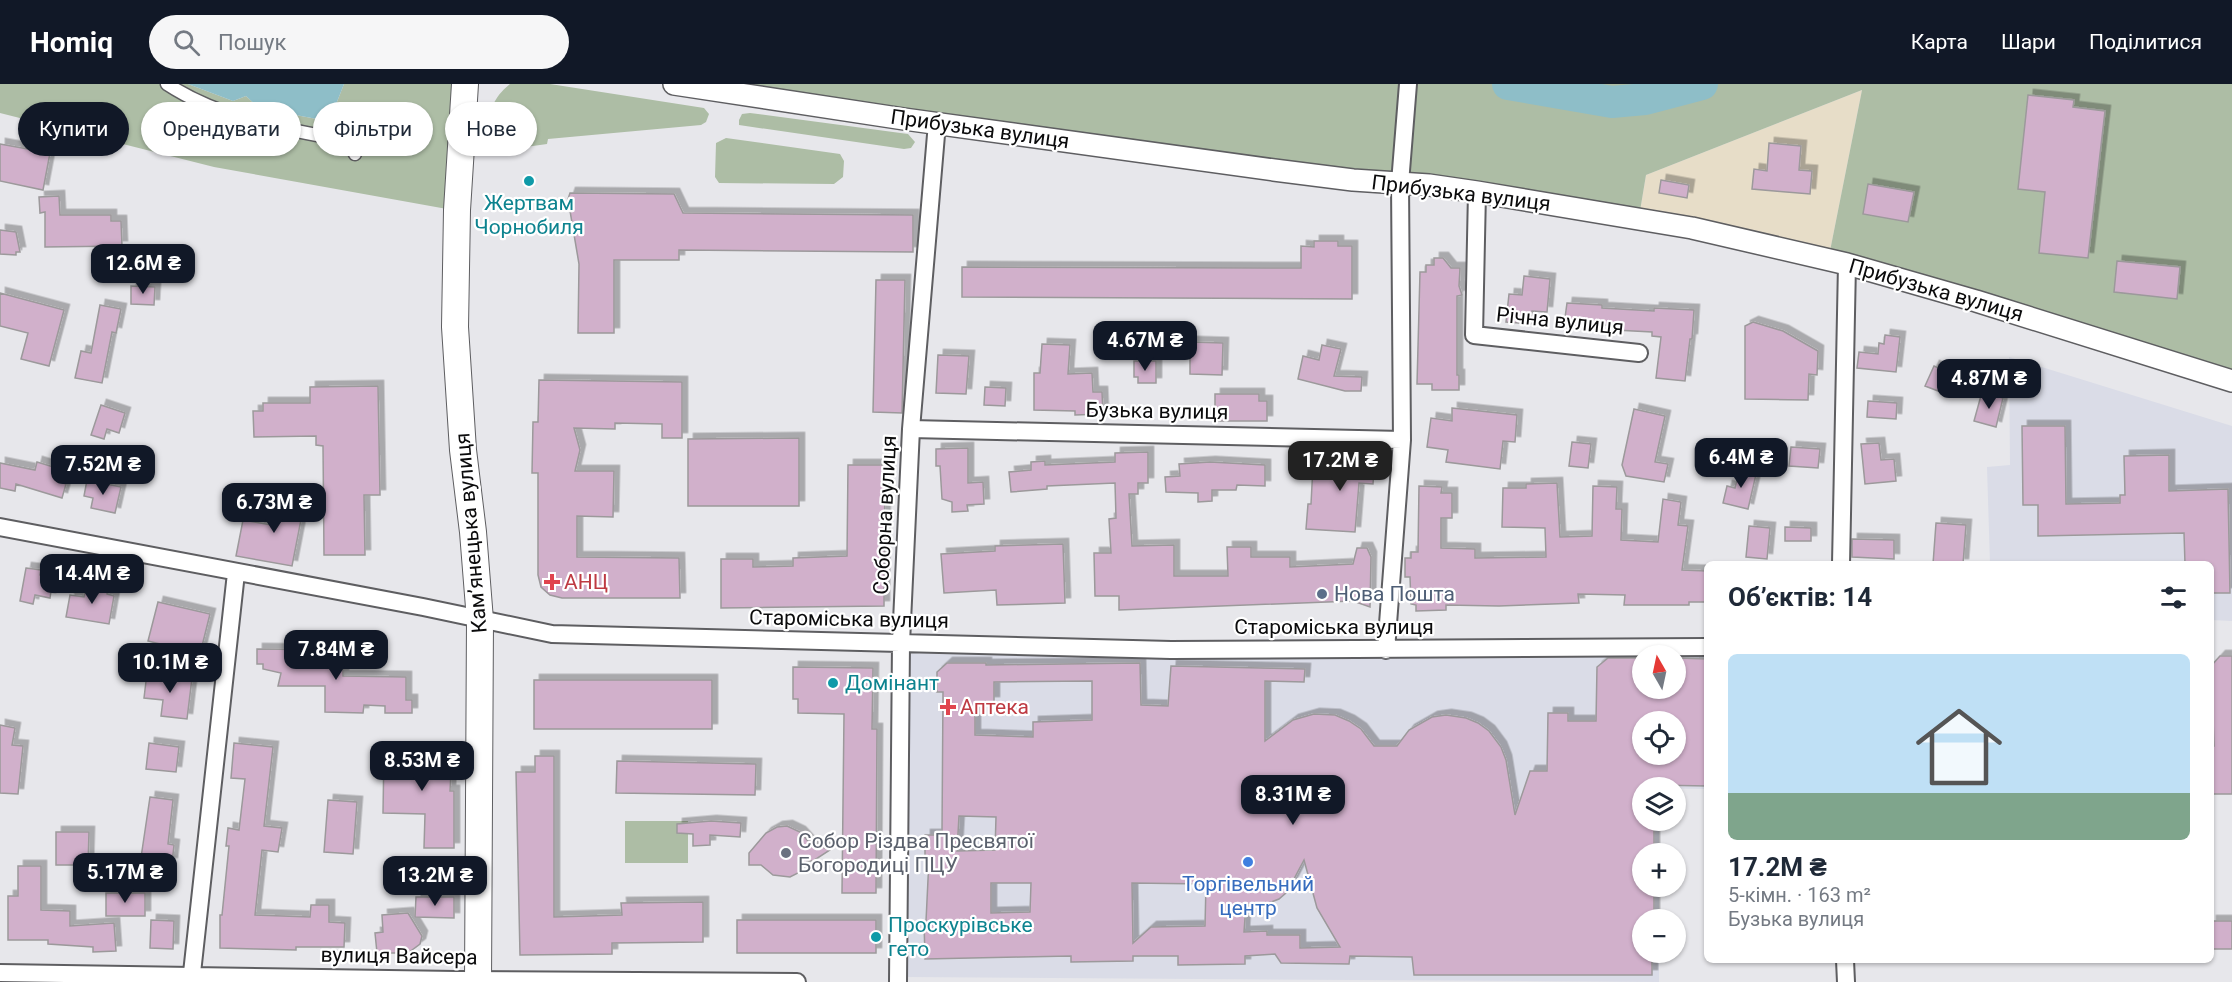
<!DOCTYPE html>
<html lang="uk">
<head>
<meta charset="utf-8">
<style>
	:root { --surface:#fff; --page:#f6f6f7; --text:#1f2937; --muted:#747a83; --line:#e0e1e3; --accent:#111827 }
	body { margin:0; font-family:Roboto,sans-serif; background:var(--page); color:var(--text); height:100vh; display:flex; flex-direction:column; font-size:22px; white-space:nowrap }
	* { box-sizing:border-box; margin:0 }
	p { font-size:20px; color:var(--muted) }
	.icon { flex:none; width:33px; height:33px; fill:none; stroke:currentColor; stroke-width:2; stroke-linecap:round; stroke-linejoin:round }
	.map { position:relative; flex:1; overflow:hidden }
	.sheet { position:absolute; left:1704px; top:477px; width:510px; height:402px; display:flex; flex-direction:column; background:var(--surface); border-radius:9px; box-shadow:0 2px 4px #0004 }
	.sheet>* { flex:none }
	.guide { position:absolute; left:18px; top:18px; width:570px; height:54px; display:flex; gap:12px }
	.needle { width:39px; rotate:351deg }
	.fabs { position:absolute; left:1632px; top:561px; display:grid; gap:12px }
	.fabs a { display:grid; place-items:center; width:54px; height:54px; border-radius:50%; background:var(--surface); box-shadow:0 2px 4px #0004; font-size:30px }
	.price { position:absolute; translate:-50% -51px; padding:0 14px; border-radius:12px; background:var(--accent); color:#fff; font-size:20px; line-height:39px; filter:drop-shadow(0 2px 3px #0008) }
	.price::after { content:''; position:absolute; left:50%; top:36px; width:18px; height:14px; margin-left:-9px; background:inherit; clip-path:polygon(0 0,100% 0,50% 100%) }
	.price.current { background:#222; color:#fff }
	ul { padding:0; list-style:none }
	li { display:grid; align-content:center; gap:12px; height:318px; padding:0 24px }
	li+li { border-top:2px solid var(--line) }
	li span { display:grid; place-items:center; height:186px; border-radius:9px; color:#555 }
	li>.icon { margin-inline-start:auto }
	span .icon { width:108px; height:108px; fill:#fffc; stroke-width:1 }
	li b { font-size:26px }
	h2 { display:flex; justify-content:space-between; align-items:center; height:72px; padding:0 24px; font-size:26px }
	.tag { padding:0 21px; border-radius:27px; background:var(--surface); box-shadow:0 2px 4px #0004; font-size:21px; line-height:54px }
	.tag.current { background:var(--accent); color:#fff }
	header { display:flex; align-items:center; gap:36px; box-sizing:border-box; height:84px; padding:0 30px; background:var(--accent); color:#fff }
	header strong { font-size:28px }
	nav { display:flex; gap:33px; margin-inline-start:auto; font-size:21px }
	.search { width:420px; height:54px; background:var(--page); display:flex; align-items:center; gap:15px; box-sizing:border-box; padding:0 21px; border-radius:33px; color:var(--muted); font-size:22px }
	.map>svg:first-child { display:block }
	.built { fill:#dadce7; fill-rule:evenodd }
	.industrial { fill:#e7ddc8 }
	.green { fill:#adbda5 }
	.water { fill:#8ebec8 }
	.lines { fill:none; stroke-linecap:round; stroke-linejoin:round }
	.river { stroke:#8ebec8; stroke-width:32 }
	.building { fill:#d1b0cb; stroke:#9c999b; stroke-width:1.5; fill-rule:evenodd; filter:url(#shadow) }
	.pedestrian-casing { stroke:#5e5e61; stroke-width:15 }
	.minor-casing { stroke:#5e5e61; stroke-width:20 }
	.tertiary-casing { stroke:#5e5e61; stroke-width:24 }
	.primary-casing { stroke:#5e5e61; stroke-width:28 }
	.pedestrian { stroke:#fff; stroke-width:12 }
	.minor { stroke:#fff; stroke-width:16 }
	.tertiary { stroke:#fff; stroke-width:21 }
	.primary { stroke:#fff; stroke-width:26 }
	.culture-dot { fill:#0f9aa8; stroke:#fff; stroke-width:2 }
	.health-dot { fill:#e0444e; stroke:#fff; stroke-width:2 }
	.service-dot { fill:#5c6f8a; stroke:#fff; stroke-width:2 }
	.worship-dot { fill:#6b7280; stroke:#fff; stroke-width:2 }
	.shop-dot { fill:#3f7fe0; stroke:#fff; stroke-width:2 }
	.labels { text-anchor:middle; stroke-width:4.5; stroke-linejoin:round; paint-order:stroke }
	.street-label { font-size:21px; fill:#0b0b0c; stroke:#fff }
	.culture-label { font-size:21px; fill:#0d838f; stroke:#fff; text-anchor:start }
	.health-label { font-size:21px; fill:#be3a42; stroke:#fff; text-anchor:start }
	.service-label { font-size:21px; fill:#4e5e75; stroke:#fff; text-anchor:start }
	.worship-label { font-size:21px; fill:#5b616d; stroke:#fff; text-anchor:start }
	.shop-label { font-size:21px; fill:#366cbe; stroke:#fff }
</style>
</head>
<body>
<header>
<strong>Homiq</strong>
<div class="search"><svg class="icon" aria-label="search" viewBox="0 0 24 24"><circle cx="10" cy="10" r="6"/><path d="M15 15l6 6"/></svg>Пошук</div>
<nav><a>Карта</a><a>Шари</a><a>Поділитися</a></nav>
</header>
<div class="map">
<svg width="2232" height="898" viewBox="0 0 2232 898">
	<defs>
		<filter id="shadow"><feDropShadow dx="5.5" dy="-5.5" stdDeviation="0" flood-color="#0004"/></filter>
	</defs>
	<rect width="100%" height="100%" fill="#e7e7eb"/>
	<path class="built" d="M2009 273 2232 342V537L2211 536V480H1990L1987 383 2010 381Z
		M909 567 1707 569V705L1642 704V736L1659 737V769L1642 770V802L1659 803V835L1642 836V868L1659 869V898L906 893ZM1642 572H1676V604H1642ZM1642 638H1676V670H1642Z"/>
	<path class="industrial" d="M1862 6 1830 167 1640 127 1646 91Z"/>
	<path class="green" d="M0 0H188L233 17 246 12 259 24 322 36 331 33 344 0H454L447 125 214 83 0 29Z
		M510 0H550L704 24 709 30 706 38 701 41 548 55 547 60 490 68C489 39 485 20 510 0Z
		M721 0H1400L1393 90 1276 78Z
		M1415 0H2232V290L1830 167 1862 6 1646 91 1640 127 1408 92Z
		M750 29 908 50 915 58 911 64 904 65 739 41V36L742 30Z
		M726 54 840 70 844 77 843 93 834 100 719 99 715 93 716 59Z
		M625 737H688V779H625Z"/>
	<path class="water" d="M188 0H344L331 33 322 36 259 24 246 12 233 17Z"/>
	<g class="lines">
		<path class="river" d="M1508 0 1612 18 1645 15 1702 0"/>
	</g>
	<path class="building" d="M2028 11 2074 16 2073 23 2105 27 2088 174 2039 169 2045 108 2018 105Z
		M1769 59 1801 62 1799 86 1812 87 1810 110 1752 105 1754 85 1767 87Z
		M0 60 50 69 43 106 0 97Z
		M1661 96 1689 101 1687 114 1659 109Z
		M1868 100 1914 108 1908 138 1863 130Z
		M570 109 674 110 683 129 913 131V168L679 166V176H614V249H578L579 180 568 115Z
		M59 112 60 131H111V137H121L122 162 45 163V128L40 129 39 113Z
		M0 146 16 148 20 168H16V171L0 170Z
		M1314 157H1338V162H1352V215L962 213V183L1301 184V162L1314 163Z
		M1434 174H1443L1451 184H1460L1459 202 1462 211 1457 212V291H1459V306H1432V300H1417L1420 188H1426V181H1434Z
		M2117 177 2180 183 2177 215 2114 208Z
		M1524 192 1550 195 1547 228 1532 227 1531 240 1506 238 1509 210 1522 211Z
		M876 196H905L902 329 873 328Z
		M131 202 155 203 154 221 131 220Z
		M0 209 64 226 49 282 21 275 28 249 0 242Z
		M1567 219 1602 221V224L1654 227V224L1694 226 1692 255H1690L1685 297 1656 294 1661 253 1652 252V248L1615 246V242L1585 239V244L1564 241Z
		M100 221 121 225 116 249 112 248 102 299 75 294 81 267 91 269Z
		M1753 238 1783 247 1818 267 1817 291 1809 290 1808 316 1745 315V242Z
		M1885 251 1900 253 1896 288 1857 284 1859 268 1878 270 1879 259 1884 260Z
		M1190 258 1223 259 1222 291 1190 290Z
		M1042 260 1070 261 1068 290 1092 289 1093 308H1102L1103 330 1075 331V327L1034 326V289H1040Z
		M1322 261 1341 265 1334 292 1362 293 1361 307H1345L1298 295 1303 272 1319 276Z
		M938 271 969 272 966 310 936 309Z
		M1134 277H1156V299H1138V293H1134Z
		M1934 282 1954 291 1946 310 1925 302Z
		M539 296 682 298V354H662V340L615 339V345L574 344 580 366 575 387H614L613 433 577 432V473L679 474 680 514H562L550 511 541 503 538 491V389H532L533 338H538Z
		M378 302 380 411H364L365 471H324L323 362 316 361V352L254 353 253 327H263V319H310V303Z
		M985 303 1006 304 1005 322 984 321Z
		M1982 308 2003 314 1996 343 1974 337Z
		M1215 310H1259V317H1267V337H1215Z
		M1868 317 1897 319 1896 335 1867 333Z
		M101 321 125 329 119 349 107 345 104 355 91 351Z
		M1452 324 1517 331 1515 358 1503 357 1500 385 1446 378 1448 366 1427 363 1431 334 1452 337Z
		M1634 325 1665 332 1655 378 1668 380 1664 398 1626 392 1622 381Z
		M2022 342H2065L2066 420 2120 419V411H2125L2124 372 2169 371V407L2228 405 2230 509H2211V480H2185L2184 449 2038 452V421H2023Z
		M799 354V422H688V355Z
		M1572 358 1591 360 1588 384 1569 382Z
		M1879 359 1881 376 1894 375 1896 397 1865 400 1861 360Z
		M1791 363 1820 365 1818 384 1789 382Z
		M968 364V399L983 398 984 420 967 421 968 427 952 428V418L942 415 940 382H936V365Z
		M1148 368V399H1138V410H1129L1132 462 1174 461V492H1228L1227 463H1251V473H1290V483L1353 480 1357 464H1367L1371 473 1370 523 1353 517 1119 526V512H1095L1094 469H1111L1109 435 1116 434 1115 399 1047 402V405L1011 408 1009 388 1031 386V378L1045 377V381L1115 378V369Z
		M1349 368 1382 370 1381 386 1374 385 1373 400 1359 399 1355 448 1306 445 1308 420H1311L1313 382H1322V377L1348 379Z
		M37 378 60 385 57 397 66 400 62 414 16 400 15 407 0 404V379L35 386Z
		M1210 378 1265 381V402L1237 401 1236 406H1212V417L1198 418V409L1166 408 1165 393 1180 392 1179 380Z
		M848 381H885L884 522 721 524V475H753V483L793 482V474L847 472Z
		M1740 382 1757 386 1748 425 1723 419 1727 402 1735 404Z
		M87 396 121 403 115 429 91 424 93 414 84 412Z
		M1557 399 1560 453 1592 452 1593 402 1617 403 1616 425H1622L1621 456 1658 458 1663 415 1681 418 1678 441 1688 442 1682 486 1707 487V518H1689V521H1624L1625 511 1578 510 1579 519 1499 522 1446 521V526L1416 527V521L1411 520 1410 493H1405V474H1411V468H1418L1419 402 1442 403 1441 409H1452V434H1441V464L1475 465V474L1546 473 1545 444 1502 443 1503 404H1526V400Z
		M278 410 305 415 292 482 236 472 243 436 271 441Z
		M1936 439 1966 441 1963 480H1933Z
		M1749 442 1770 444 1767 475 1746 473Z
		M1785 443 1811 444V457H1785Z
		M1852 455 1894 456V475L1852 473Z
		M1063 460 1065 519 997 521 996 506 944 509 941 470 995 467V462Z
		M26 484 41 486 40 491 53 494 50 514 35 511 33 520 20 517Z
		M87 499 108 502 107 510 114 512 109 540 66 533 70 511 84 513Z
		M158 518 210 530 200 570 148 557Z
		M257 565 343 566V592L406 593V616H412V629H385V622L364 621 363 629 325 628V602H278L281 589 263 585V580H257Z
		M2220 572H2232V710H2211V662H2214L2211 582Z
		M1608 574H1642V604H1676V574L1707 575V702L1654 701V704H1642V736H1654V770H1642V802H1654V836H1642V868H1652V891H1414L1412 873 1350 872 1349 880 1281 879 1275 870 1245 872V880L1178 881V872H1133V877L1071 878V872L925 875 924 837H926L929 775H925V751H940L942 748 943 608H937V588L947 579H986V581L1140 579 1141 621 1168 622 1171 582 1305 585 1304 598 1265 597V657L1293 636 1314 630 1335 631 1349 637 1361 645 1374 662H1397L1409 646 1432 633 1446 631 1466 634 1478 639 1489 647 1501 663 1506 676 1515 731 1530 687H1547L1548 629H1568V637H1596L1597 583ZM1092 597V636L1033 638V653L975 651V618H994V598ZM1642 638H1676V670H1642ZM959 732 996 733 995 766 957 767ZM1304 776 1317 824 1340 863 1300 864V851H1267V847L1244 848 1246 820H1266L1279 815 1287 808ZM991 799H1031L1030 828 991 829ZM1132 799 1206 800 1205 842 1151 843 1133 859Z
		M793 583 873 584 872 645H877L876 809H842L844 630 798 629V615H793Z
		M147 589 192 594 187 635 161 632 163 616 144 614Z
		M534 596H712V645H534Z
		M0 641 15 644 12 661 23 662 18 710 0 709Z
		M149 659 179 663 176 688 146 685Z
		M234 659 273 663 264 742 282 744 278 768 262 766 255 831 310 833 311 821H329V838L345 839 344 863H296V866L220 864V831H222L229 762H226L228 744 239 746 245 695 231 694Z
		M384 666 452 669 450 707H454V764H424L425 730 383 729Z
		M535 672H554V833L622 831 621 819 703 818V858L612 859V870L520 871 516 688H535Z
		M617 677 756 680 755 711 616 709Z
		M150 713 173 716 168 760 174 761 172 779 162 778 161 789 139 787Z
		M328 716 357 718 353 770 324 768Z
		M711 737 741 739 740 753 710 751V761L693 762V750L677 749V740Z
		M787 742 800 748 809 758 830 766 813 777H807L798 789 790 793 773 791 761 781H749V769L766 749 777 743Z
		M56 748H89L88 781H56Z
		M18 782H41V826L70 827V842L114 839 116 867 93 868V863L48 860V856H8V812H18Z
		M106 809H145V832H106Z
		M416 813H454V834L415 833Z
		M408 829 422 852 420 860 408 869H377L375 849 383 848 382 831Z
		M151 836 174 837 173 865 150 864Z
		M737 836H876V869H737Z
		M2211 837H2232V865H2211Z"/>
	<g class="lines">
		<g class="pedestrian-casing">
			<path id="pedestrian" d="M167 0C222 36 286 45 349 57L355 70"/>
		</g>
		<g class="minor-casing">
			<path id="minor" d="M1477 108 1474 251 1639 269
				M911 345 1402 356
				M0 443 423 523 552 550 1171 566 1707 563
				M1841 480 1847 180
				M1386 566 1402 356 1400 99 1408 0
				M1845 876 1846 898
				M0 889 456 896 797 898
				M191 898 236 489
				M898 898 901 559 911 345 937 39"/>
		</g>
		<g class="tertiary-casing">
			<path id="tertiary" d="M674 0 904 35 1274 86 1353 96 1429 101 1477 108 1692 144 1847 180 1976 217 2232 297"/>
		</g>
		<g class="primary-casing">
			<path id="primary" d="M465 0 457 126 455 243 463 366 473 448 480 536 478 898"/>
		</g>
		<use href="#pedestrian" class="pedestrian"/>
		<use href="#minor" class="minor"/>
		<use href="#tertiary" class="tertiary"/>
		<use href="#primary" class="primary"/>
	</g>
	<g class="culture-dot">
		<circle cx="529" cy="97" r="6"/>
		<circle cx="833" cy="599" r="6"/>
		<circle cx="876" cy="853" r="6"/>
	</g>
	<g class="health-dot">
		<path d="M549 489h6v6h6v6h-6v6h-6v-6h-6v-6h6z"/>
		<path d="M945 614h6v6h6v6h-6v6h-6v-6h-6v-6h6z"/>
	</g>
	<circle class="service-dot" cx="1322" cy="510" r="6"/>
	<circle class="worship-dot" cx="786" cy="769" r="6"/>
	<circle class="shop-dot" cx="1248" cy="778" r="6"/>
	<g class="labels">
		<g class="street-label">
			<text transform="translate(980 45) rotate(8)" y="7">Прибузька вулиця</text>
			<text transform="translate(1461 109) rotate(7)" y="7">Прибузька вулиця</text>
			<text transform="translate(1936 206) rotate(16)" y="7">Прибузька вулиця</text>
			<text transform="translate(1560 237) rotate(6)" y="7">Річна вулиця</text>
			<text transform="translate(1157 327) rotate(1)" y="7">Бузька вулиця</text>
			<text transform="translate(885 431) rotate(-87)" y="7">Соборна вулиця</text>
			<text transform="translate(471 449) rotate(-95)" y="7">Камʼянецька вулиця</text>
			<text transform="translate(849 535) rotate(1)" y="7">Староміська вулиця</text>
			<text x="1334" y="550">Староміська вулиця</text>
			<text transform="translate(399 872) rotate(1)" y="7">вулиця Вайсера</text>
		</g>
		<g class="culture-label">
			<text x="529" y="126" text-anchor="middle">Жертвам<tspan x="529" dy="24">Чорнобиля</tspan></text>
			<text x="845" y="606">Домінант</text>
			<text x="888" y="848">Проскурівське<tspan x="888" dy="24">гето</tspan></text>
		</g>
		<g class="health-label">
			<text x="564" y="505">АНЦ</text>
			<text x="960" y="630">Аптека</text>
		</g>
		<g class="service-label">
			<text x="1334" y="517">Нова Пошта</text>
		</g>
		<g class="worship-label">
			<text x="798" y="764">Собор Різдва Пресвятої<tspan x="798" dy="24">Богородиці ПЦУ</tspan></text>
		</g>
		<g class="shop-label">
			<text x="1248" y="807">Торгівельний<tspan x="1248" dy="24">центр</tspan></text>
		</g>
	</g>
</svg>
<div class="fabs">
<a><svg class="needle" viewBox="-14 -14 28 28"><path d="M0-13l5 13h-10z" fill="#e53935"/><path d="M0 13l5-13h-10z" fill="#747a83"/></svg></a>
<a><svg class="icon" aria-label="locate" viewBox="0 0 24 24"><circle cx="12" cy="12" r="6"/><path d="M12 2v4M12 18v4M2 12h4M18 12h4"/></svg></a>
<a><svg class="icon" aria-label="layers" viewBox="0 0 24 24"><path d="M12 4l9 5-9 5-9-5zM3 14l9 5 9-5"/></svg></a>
<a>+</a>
<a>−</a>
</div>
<b class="price" style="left:143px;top:211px">12.6M ₴</b>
<b class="price" style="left:1145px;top:288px">4.67M ₴</b>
<b class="price" style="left:1989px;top:326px">4.87M ₴</b>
<b class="price" style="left:1741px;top:405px">6.4M ₴</b>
<b class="price current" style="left:1340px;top:408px">17.2M ₴</b>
<b class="price" style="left:103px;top:412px">7.52M ₴</b>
<b class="price" style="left:274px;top:450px">6.73M ₴</b>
<b class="price" style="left:92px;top:521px">14.4M ₴</b>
<b class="price" style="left:336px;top:597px">7.84M ₴</b>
<b class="price" style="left:170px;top:610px">10.1M ₴</b>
<b class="price" style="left:422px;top:708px">8.53M ₴</b>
<b class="price" style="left:1293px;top:742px">8.31M ₴</b>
<b class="price" style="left:125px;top:820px">5.17M ₴</b>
<b class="price" style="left:435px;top:823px">13.2M ₴</b>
<div class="guide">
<a class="tag current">Купити</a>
<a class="tag">Орендувати</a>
<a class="tag">Фільтри</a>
<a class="tag">Нове</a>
</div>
<section class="sheet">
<h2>Об’єктів: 14<svg class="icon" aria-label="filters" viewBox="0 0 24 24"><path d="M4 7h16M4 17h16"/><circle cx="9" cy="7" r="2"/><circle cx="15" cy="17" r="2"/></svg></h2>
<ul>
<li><span style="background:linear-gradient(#bfe0f5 75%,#7fa58c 0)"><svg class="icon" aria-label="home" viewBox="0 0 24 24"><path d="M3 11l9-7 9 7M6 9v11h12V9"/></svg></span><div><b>17.2M ₴</b><p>5-кімн. · 163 m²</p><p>Бузька вулиця</p></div></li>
</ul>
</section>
</div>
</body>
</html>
